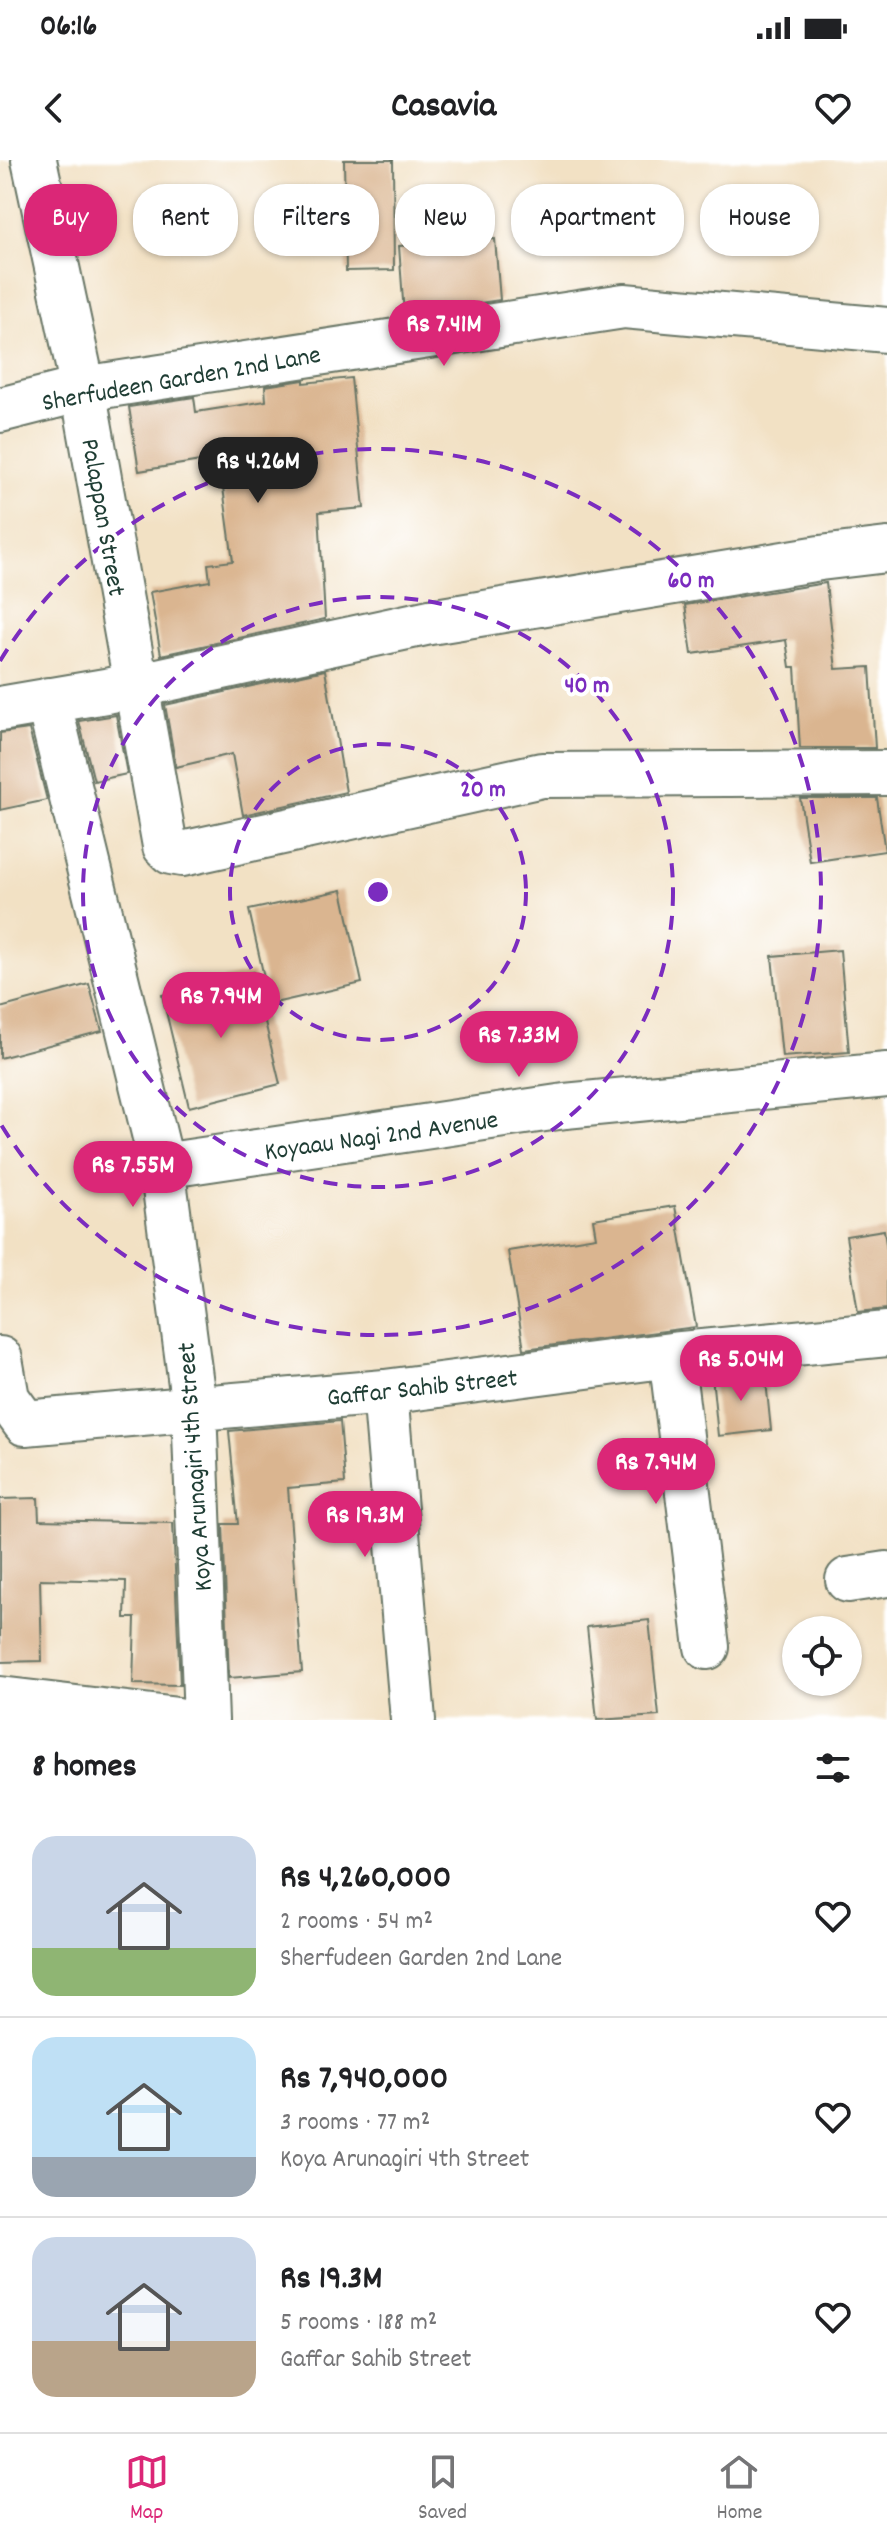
<!DOCTYPE html>
<html lang="en">
<head>
<meta charset="utf-8">
<style>
	:root { --surface:#fff; --page:#f2f2f2; --text:#202124; --muted:#757577; --line:#e0e0e0; --accent:#db2777 }
	body { margin:0; font-family:Dekko,sans-serif; background:var(--page); color:var(--text); height:100vh; display:flex; flex-direction:column; font-size:30px; white-space:nowrap }
	* { box-sizing:border-box; margin:0 }
	p { font-size:26px; color:var(--muted) }
	.icon { flex:none; width:44px; height:44px; fill:none; stroke:currentColor; stroke-width:2; stroke-linecap:round; stroke-linejoin:round }
	.map { position:relative; height:1560px; overflow:hidden }
	.sheet { display:flex; flex-direction:column; background:var(--surface); flex:1 }
	.sheet>* { flex:none }
	.hud { position:absolute; left:24px; top:24px; width:840px; height:72px; display:flex; gap:16px }
	.fabs { position:absolute; left:782px; top:1456px; display:grid; gap:16px }
	.fabs a { display:grid; place-items:center; width:80px; height:80px; border-radius:50%; background:var(--surface); box-shadow:0 2px 6px #0004; font-size:40px }
	.price { position:absolute; translate:-50% -68px; padding:0 18px; border-radius:28px; background:var(--accent); color:#fff; font-size:26px; line-height:52px; filter:drop-shadow(0 2px 4px #0008) }
	.price::after { content:''; position:absolute; left:50%; top:48px; width:24px; height:18px; margin-left:-12px; background:inherit; clip-path:polygon(0 0,100% 0,50% 100%) }
	.price.on { background:#222; color:#fff }
	ul { padding:0; list-style:none }
	li { display:flex; align-items:center; gap:24px; height:200px; padding:0 32px }
	li+li { border-top:2px solid var(--line) }
	li span { display:grid; place-items:center; flex:none; width:224px; height:160px; border-radius:24px; color:#555 }
	li>.icon { margin-inline-start:auto }
	span .icon { width:96px; height:96px; fill:#fffc; stroke-width:1 }
	li b { font-size:34px }
	h2 { display:flex; justify-content:space-between; align-items:center; height:96px; padding:0 32px; font-size:34px }
	.pill { padding:0 28px; border-radius:32px; background:var(--surface); box-shadow:0 2px 6px #0004; font-size:28px; line-height:72px }
	.pill.on { background:var(--accent); color:#fff }
	.status { display:flex; justify-content:space-between; align-items:center; height:56px; padding:0 40px; background:var(--surface); direction:ltr }
	.status svg { height:22px; fill:currentColor }
	header { display:flex; justify-content:space-between; align-items:center; height:104px; padding:0 32px; background:var(--surface); font-size:36px; font-weight:700 }
	.menu { display:flex; justify-content:space-around; align-items:center; height:112px; border-top:2px solid var(--line); background:var(--surface); font-size:22px; color:var(--muted) }
	.menu a { display:grid; justify-items:center; gap:4px }
	.menu .on { color:var(--accent) }
	.map>svg:first-child { display:block }
	.building { fill:#dab590 }
	.lines { fill:none; stroke-linecap:round; stroke-linejoin:round }
	.minor-casing { stroke:#697666; stroke-width:48 }
	.minor { stroke:#fff; stroke-width:44 }
	.ring { fill:none; stroke:#7b2cbf; stroke-width:4; stroke-dasharray:14 10 }
	.labels { text-anchor:middle; stroke-width:8; stroke-linejoin:round; paint-order:stroke }
	.street-label { font-size:26px; fill:#1f3d34; stroke:#fff }
	.centre { fill:#7b2cbf; stroke:#fff; stroke-width:4 }
	.ring-label { font-size:24px; text-anchor:middle; font-weight:bold; fill:#7b2cbf; stroke:#fff; stroke-width:8; stroke-linejoin:round; paint-order:stroke }
</style>
</head>
<body>
<div class="status"><b>06:16</b><svg viewBox="0 0 49 12"><path d="M0 12V9h3v3zM5 12V6h3v6zM10 12V3h3v9zM15 12V0h3v12zM26 1h20v11H26zM47 4h2v5h-2z"/></svg></div>
<header><svg class="icon" aria-label="back" viewBox="0 0 24 24"><path d="M15 5l-7 7 7 7"/></svg>Casavia<svg class="icon" aria-label="heart" viewBox="0 0 24 24"><path d="M12 20l-8-8c-3-5 5-10 8-4 3-6 11-1 8 4z"/></svg></header>
<div class="map">
<svg width="887" height="1560" viewBox="0 0 887 1560">
	<rect width="100%" height="100%" fill="#fff"/>
	<filter id="ink" filterUnits="userSpaceOnUse"><feTurbulence type="fractalNoise" baseFrequency=".0125" numOctaves="2"/><feDisplacementMap in="SourceGraphic" scale="16" xChannelSelector="R" yChannelSelector="G"/><feConvolveMatrix kernelMatrix="1 2 1 2 8 2 1 2 1" color-interpolation-filters="sRGB"/></filter>
	<filter id="wash" filterUnits="userSpaceOnUse"><feTurbulence type="fractalNoise" baseFrequency=".006" numOctaves="4" result="noise"/><feDisplacementMap in="SourceGraphic" scale="32" xChannelSelector="R" yChannelSelector="G"/><feGaussianBlur stdDeviation="1.8" result="paint"/><feColorMatrix in="noise" values="0 0 0 0 0 0 0 0 0 0 0 0 0 0 0 0 0 1.4 0 .05"/><feComposite in="paint" operator="in"/></filter>
	<g filter="url(#wash)">
		<rect width="100%" height="100%" fill="#f2e1c4"/>
		<g id="blocks">
			<path class="building" d="M344 0H393L394 110 346 111Z
				M495 79 500 140 404 154 399 86Z
				M351 218 364 348 319 352 325 459 161 495 150 432 210 421 208 404 233 401 219 298 139 311 129 247 194 237 196 252 266 241 265 226 304 220V223Z
				M826 423 836 509 870 507 875 588H800L795 507H790L786 480 692 494 685 445Z
				M325 510 346 632 243 655 232 594 176 607 165 545Z
				M116 555 127 614 94 621 79 561Z
				M29 569 47 640 0 650V573Z
				M800 638H877L885 691 810 702Z
				M342 730 362 823 270 844 249 750Z
				M840 790 849 892 782 897 772 796Z
				M253 812 280 924 189 947 162 835Z
				M89 824 102 871 0 898V848Z
				M675 1046 696 1167 524 1189 508 1091 596 1077 593 1059Z
				M884 1070 887 1090V1149L858 1152 846 1076Z
				M765 1211 771 1270 718 1276 712 1216Z
				M340 1261 345 1323 288 1328 302 1512 229 1518 223 1364H238L229 1271Z
				M38 1338 39 1360 173 1363 180 1525 133 1524 135 1458H125L126 1421 40 1419 42 1501 0 1502V1339Z
				M649 1460 659 1556 597 1560 587 1467Z"/>
		</g>
	</g>
	<g filter="url(#ink)">
		<use href="#blocks" fill-opacity="0" stroke="#697666" stroke-width="2"/>
		<g class="lines">
			<g class="minor-casing">
				<path id="minor" d="M34 0 83 229 165 686 171 692 182 694 542 615 887 613
					M0 250 83 229 624 146 887 170
					M48 540 162 1006 194 1247 206 1560
					M0 549 135 526 430 462 820 398 887 390
					M162 1006 565 946 887 915
					M671 1195 707 1487
					M0 1199 7 1238 25 1263 385 1232 671 1195 887 1174
					M385 1232 413 1560
					M848 1420 887 1414
					M0 1539 178 1560"/>
			</g>
			<use href="#minor" class="minor"/>
		</g>
	</g>
	<g class="ring">
		<circle cx="378" cy="732" r="148"/>
		<circle cx="378" cy="732" r="295"/>
		<path d="M0 501A443 443 0 1 1 0 963"/>
	</g>
	<g class="labels">
		<g class="street-label">
			<text transform="translate(181 217) rotate(-10)" y="9">Sherfudeen Garden 2nd Lane</text>
			<text transform="translate(105 357) rotate(80)" y="9">Palappan Street</text>
			<text transform="translate(381 974) rotate(-8)" y="9">Koyaau Nagi 2nd Avenue</text>
			<text transform="translate(422 1226) rotate(-6)" y="9">Gaffar Sahib Street</text>
			<text transform="translate(193 1307) rotate(-94)" y="9">Koya Arunagiri 4th Street</text>
		</g>
	</g>
	<circle cx="378" cy="732" r="12" class="centre"/>
	<g class="ring-label">
		<text x="691" y="427">60 m</text>
		<text x="587" y="532">40 m</text>
		<text x="483" y="636">20 m</text>
	</g>
</svg>
<div class="fabs">
<a><svg class="icon" aria-label="locate" viewBox="0 0 24 24"><circle cx="12" cy="12" r="6"/><path d="M12 2v4M12 18v4M2 12h4M18 12h4"/></svg></a>
</div>
<b class="price" style="left:444px;top:208px">Rs 7.41M</b>
<b class="price on" style="left:258px;top:345px">Rs 4.26M</b>
<b class="price" style="left:221px;top:880px">Rs 7.94M</b>
<b class="price" style="left:519px;top:919px">Rs 7.33M</b>
<b class="price" style="left:133px;top:1049px">Rs 7.55M</b>
<b class="price" style="left:741px;top:1243px">Rs 5.04M</b>
<b class="price" style="left:656px;top:1346px">Rs 7.94M</b>
<b class="price" style="left:365px;top:1399px">Rs 19.3M</b>
<div class="hud">
<a class="pill on">Buy</a>
<a class="pill">Rent</a>
<a class="pill">Filters</a>
<a class="pill">New</a>
<a class="pill">Apartment</a>
<a class="pill">House</a>
</div>
</div>
<section class="sheet">
<h2>8 homes<svg class="icon" aria-label="filters" viewBox="0 0 24 24"><path d="M4 7h16M4 17h16"/><circle cx="9" cy="7" r="2"/><circle cx="15" cy="17" r="2"/></svg></h2>
<ul>
<li><span style="background:linear-gradient(#c9d6e8 70%,#8fb573 0)"><svg class="icon" aria-label="home" viewBox="0 0 24 24"><path d="M3 11l9-7 9 7M6 9v11h12V9"/></svg></span><div><b>Rs 4,260,000</b><p>2 rooms · 54 m²</p><p>Sherfudeen Garden 2nd Lane</p></div><svg class="icon" aria-label="heart" viewBox="0 0 24 24"><path d="M12 20l-8-8c-3-5 5-10 8-4 3-6 11-1 8 4z"/></svg></li>
<li><span style="background:linear-gradient(#bfe0f5 75%,#9aa5b1 0)"><svg class="icon" aria-label="home" viewBox="0 0 24 24"><path d="M3 11l9-7 9 7M6 9v11h12V9"/></svg></span><div><b>Rs 7,940,000</b><p>3 rooms · 77 m²</p><p>Koya Arunagiri 4th Street</p></div><svg class="icon" aria-label="heart" viewBox="0 0 24 24"><path d="M12 20l-8-8c-3-5 5-10 8-4 3-6 11-1 8 4z"/></svg></li>
<li><span style="background:linear-gradient(#c9d6e8 65%,#b9a48a 0)"><svg class="icon" aria-label="home" viewBox="0 0 24 24"><path d="M3 11l9-7 9 7M6 9v11h12V9"/></svg></span><div><b>Rs 19.3M</b><p>5 rooms · 188 m²</p><p>Gaffar Sahib Street</p></div><svg class="icon" aria-label="heart" viewBox="0 0 24 24"><path d="M12 20l-8-8c-3-5 5-10 8-4 3-6 11-1 8 4z"/></svg></li>
</ul>
</section>
<nav class="menu">
<a class="on"><svg class="icon" aria-label="map" viewBox="0 0 24 24"><path d="M3 6l6-2 6 2 6-2v14l-6 2-6-2-6 2zM9 4v14M15 6v14"/></svg>Map</a>
<a><svg class="icon" aria-label="saved" viewBox="0 0 24 24"><path d="M7 4h10v16l-5-4-5 4z"/></svg>Saved</a>
<a><svg class="icon" aria-label="home" viewBox="0 0 24 24"><path d="M3 11l9-7 9 7M6 9v11h12V9"/></svg>Home</a>
</nav>
</body>
</html>
